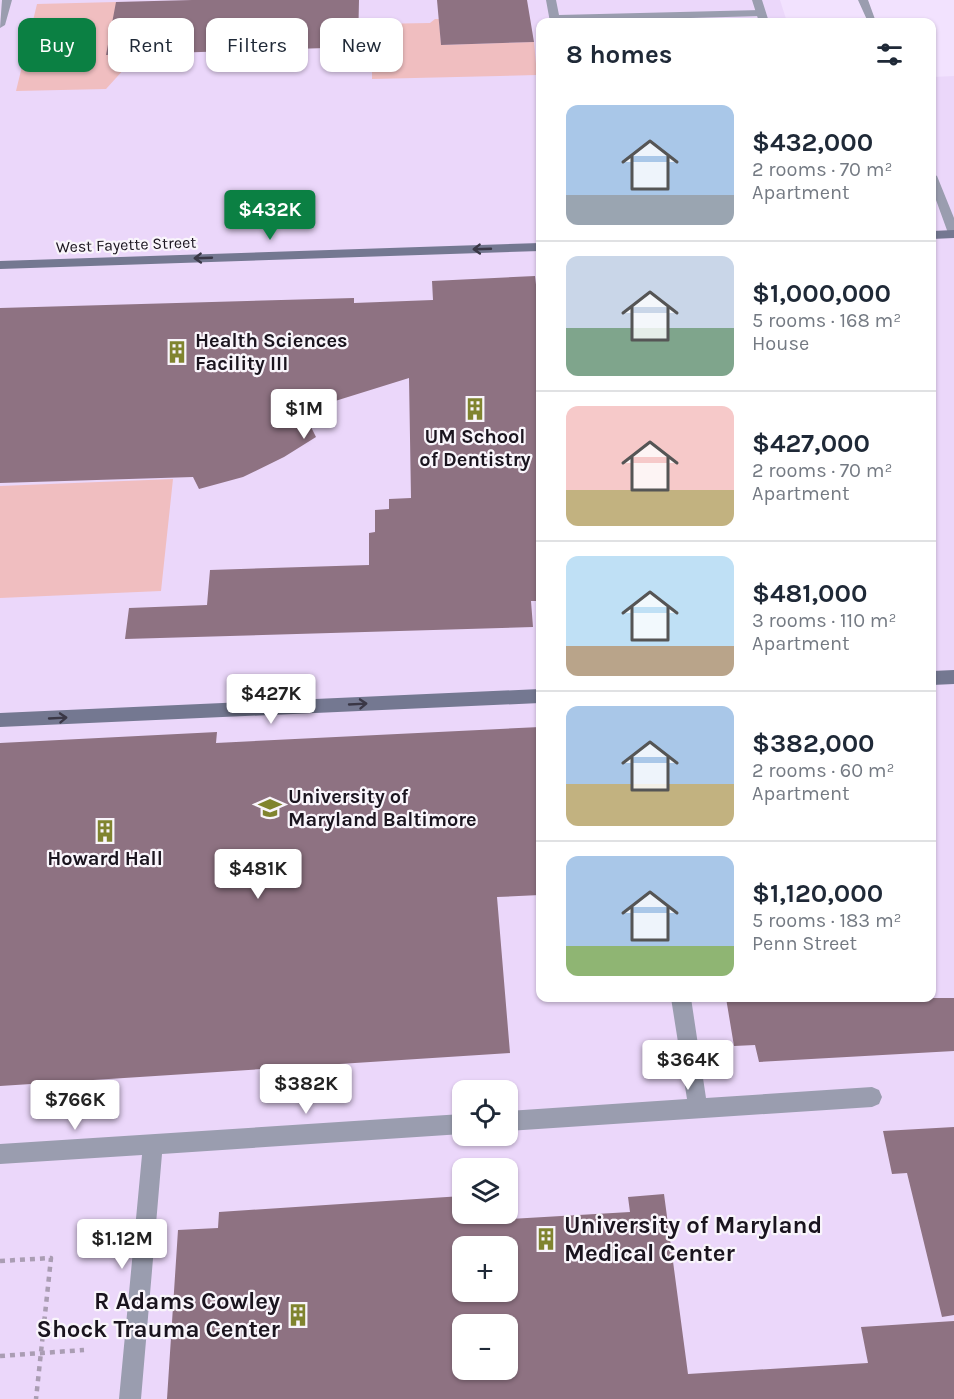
<!DOCTYPE html>
<html lang="en">
<head>
<meta charset="utf-8">
<style>
	:root { --surface:#fff; --page:#f6f6f7; --text:#1f2937; --muted:#747a83; --line:#e0e1e3; --accent:#0b8043 }
	body { margin:0; font-family:Karla,sans-serif; background:var(--page); color:var(--text); height:100vh; display:flex; flex-direction:column; font-size:22px; white-space:nowrap }
	* { box-sizing:border-box; margin:0 }
	p { font-size:20px; color:var(--muted) }
	.icon { flex:none; width:33px; height:33px; fill:none; stroke:currentColor; stroke-width:2; stroke-linecap:round; stroke-linejoin:round }
	.map { position:relative; flex:1; overflow:hidden }
	.details { position:absolute; left:536px; top:18px; width:400px; height:984px; display:flex; flex-direction:column; background:var(--surface); border-radius:12px; box-shadow:0 2px 4px #0004 }
	.details>* { flex:none }
	.hud { position:absolute; left:18px; top:18px; width:428px; height:54px; display:flex; gap:12px }
	.fabs { position:absolute; left:452px; top:1080px; display:grid; gap:12px }
	.fabs a { display:grid; place-items:center; width:66px; height:66px; border-radius:12px; background:var(--surface); box-shadow:0 2px 4px #0004; font-size:30px }
	.price { position:absolute; translate:-50% -51px; padding:0 14px; border-radius:6px; background:#fff; color:#222; font-size:20px; line-height:39px; filter:drop-shadow(0 2px 3px #0008) }
	.price::after { content:''; position:absolute; left:50%; top:36px; width:18px; height:14px; margin-left:-9px; background:inherit; clip-path:polygon(0 0,100% 0,50% 100%) }
	.price.current { background:var(--accent); color:#fff }
	ul { padding:0; list-style:none }
	li { display:flex; align-items:center; gap:18px; height:150px; padding:0 30px }
	li+li { border-top:2px solid var(--line) }
	li span { display:grid; place-items:center; flex:none; width:168px; height:120px; border-radius:12px; color:#555 }
	li>.icon { margin-inline-start:auto }
	span .icon { width:72px; height:72px; fill:#fffc; stroke-width:1 }
	li b { font-size:26px }
	h2 { display:flex; justify-content:space-between; align-items:center; height:72px; padding:0 30px; font-size:26px }
	.pill { padding:0 21px; border-radius:12px; background:var(--surface); box-shadow:0 2px 4px #0004; font-size:21px; line-height:54px }
	.pill.current { background:var(--accent); color:#fff }
	.map>svg:first-child { display:block }
	.built { fill:#ebd7fa; fill-rule:evenodd }
	.green { fill:#f0bec0 }
	.building { fill:#8e7282; fill-rule:evenodd }
	.lines { fill:none; stroke-linecap:round; stroke-linejoin:round }
	.path { stroke:#aa9db3; stroke-width:4.5; stroke-dasharray:5 5; stroke-linecap:butt }
	.service { fill:#9a9daf; fill-rule:evenodd }
	.pedestrian { fill:#9a9daf; fill-rule:evenodd }
	.minor { fill:#9a9daf; fill-rule:evenodd }
	.secondary { fill:#747891; fill-rule:evenodd }
	.oneway { stroke:#3a3746 }
	.labels { text-anchor:middle; stroke-width:4.5; stroke-linejoin:round; paint-order:stroke }
	.far-street-label { font-size:16px; fill:#1a141e; stroke:#f9f5fb }
	.poi-label { font-size:20px; font-weight:bold; fill:#1a141e; stroke:#f9f5fb; text-anchor:start }
	.near-poi-label { font-size:24px; font-weight:bold; fill:#1a141e; stroke:#f9f5fb; text-anchor:start }
</style>
</head>
<body>
<div class="map">
<svg width="954" height="1399" viewBox="0 0 954 1399">
	<rect width="100%" height="100%" fill="#f2e2fe"/>
	<path class="built" d="M0 0H780L787 22H540V998H932V77L954 76V1399H0ZM462 1090H507V1136H462ZM462 1168H507V1214H462ZM462 1246H507V1292H462ZM462 1324H507V1370H462Z"/>
	<path class="green" d="M116 2 128 54 126 67 106 89 16 91 37 4Z
		M435 19H439L441 45 534 42 537 75 372 79V24L430 23Z
		M173 479 161 591 0 598V486Z"/>
	<path class="building" d="M192 0H359L358 47 106 55 116 2Z
		M437 0H527L534 42 441 45Z
		M535 276 540 319V601H531L533 627 125 639 129 608 207 605 210 570 369 565V533L375 532V510L389 509V499L411 498 409 378 303 411 316 437 284 457 243 477 199 489 193 477 0 483V308L354 298V303L433 300 432 281Z
		M540 727V895L497 897 510 1053 0 1086V743L217 732 216 743Z
		M726 998H954V1051L759 1062 755 1045 734 1046Z
		M954 1127V1315L942 1317 907 1173 892 1174 883 1131Z
		M507 1193 510 1219 630 1212 628 1197 664 1194 688 1374 868 1363 861 1327 954 1321V1399H167L178 1230 218 1228 219 1212 462 1196V1214H507ZM462 1246H507V1292H462ZM462 1324H507V1370H462Z"/>
	<g class="lines">
		<path class="path" d="M0 1261 51 1258 36 1399
			M0 1356 84 1350"/>
		<path class="service" d="M858 0H868L876 22H868Z
			M932 173 937 176 954 218V237L948 233 932 189Z"/>
		<path class="pedestrian" d="M546 0H556L559 15 761 10 766 13 761 16 550 22Z"/>
		<path class="minor" d="M2 0H12L5 25 0 28Z
			M752 0H762L769 22H759Z
			M671 998H691L706 1098 872 1087 879 1090 882 1097 879 1104 872 1107 507 1131V1111L687 1099Z
			M462 1114V1134L162 1154 141 1399H119L142 1155 0 1164V1144Z"/>
		<path class="secondary" d="M954 230V238L932 239V231Z
			M540 243V251L0 269V261Z
			M954 670V684L932 685V671Z
			M540 689V703L0 727V713Z"/>
	</g>
	<defs><path id="oneway-shaft" d="M-6 0H5M1.5-3L5.5 0L1.5 3" fill="none" stroke-width="1.6" stroke-linecap="round" stroke-linejoin="round" transform="scale(1.5)"/></defs>
	<g class="oneway">
		<use href="#oneway-shaft" transform="translate(482 249) rotate(178)"/>
		<use href="#oneway-shaft" transform="translate(203 258) rotate(178)"/>
		<use href="#oneway-shaft" transform="translate(358 704) rotate(-3)"/>
		<use href="#oneway-shaft" transform="translate(58 718) rotate(-3)"/>
	</g>
	<defs>
		<g id="building-bare" transform="scale(1.8)"><path d="M-4-6H4V6H1V3H-1V6H-4ZM-2.5-4.3h1.7v1.8h-1.7ZM.8-4.3h1.7v1.8H.8ZM-2.5-1h1.7V.8h-1.7ZM.8-1h1.7V.8H.8Z" fill="#80842f" stroke="#f9f5fb" stroke-width="2.5" paint-order="stroke"/></g>
		<g id="university-bare" transform="scale(1.8)"><path d="M0-5L7-2L0 1L-7-2ZM-4 1L0 2.5L4 1V4Q0 6-4 4Z" fill="#80842f" stroke="#f9f5fb" stroke-width="2.5" paint-order="stroke"/></g>
	</defs>
	<g fill-rule="evenodd">
		<use href="#building-bare" x="177" y="352"/>
		<use href="#building-bare" x="475" y="409"/>
		<use href="#university-bare" x="270" y="808"/>
		<use href="#building-bare" x="105" y="831"/>
		<use href="#building-bare" x="546" y="1239"/>
		<use href="#building-bare" x="298" y="1315"/>
	</g>
	<g class="labels">
		<g class="far-street-label">
			<text transform="translate(126 244) rotate(-2)" y="6">West Fayette Street</text>
		</g>
		<g class="poi-label">
			<text x="195" y="347">Health Sciences<tspan x="195" dy="23">Facility III</tspan></text>
			<text x="475" y="443" text-anchor="middle">UM School<tspan x="475" dy="23">of Dentistry</tspan></text>
			<text x="288" y="803">University of<tspan x="288" dy="23">Maryland Baltimore</tspan></text>
			<text x="105" y="865" text-anchor="middle">Howard Hall</text>
		</g>
		<g class="near-poi-label">
			<text x="564" y="1233">University of Maryland<tspan x="564" dy="28">Medical Center</tspan></text>
			<text x="280" y="1309" text-anchor="end">R Adams Cowley<tspan x="280" dy="28">Shock Trauma Center</tspan></text>
		</g>
	</g>
</svg>
<div class="fabs">
<a><svg class="icon" aria-label="locate" viewBox="0 0 24 24"><circle cx="12" cy="12" r="6"/><path d="M12 2v4M12 18v4M2 12h4M18 12h4"/></svg></a>
<a><svg class="icon" aria-label="layers" viewBox="0 0 24 24"><path d="M12 4l9 5-9 5-9-5zM3 14l9 5 9-5"/></svg></a>
<a>+</a>
<a>−</a>
</div>
<b class="price current" style="left:270px;top:241px">$432K</b>
<b class="price" style="left:304px;top:440px">$1M</b>
<b class="price" style="left:271px;top:725px">$427K</b>
<b class="price" style="left:258px;top:900px">$481K</b>
<b class="price" style="left:688px;top:1091px">$364K</b>
<b class="price" style="left:306px;top:1115px">$382K</b>
<b class="price" style="left:75px;top:1131px">$766K</b>
<b class="price" style="left:122px;top:1270px">$1.12M</b>
<div class="hud">
<a class="pill current">Buy</a>
<a class="pill">Rent</a>
<a class="pill">Filters</a>
<a class="pill">New</a>
</div>
<section class="details">
<h2>8 homes<svg class="icon" aria-label="filters" viewBox="0 0 24 24"><path d="M4 7h16M4 17h16"/><circle cx="9" cy="7" r="2"/><circle cx="15" cy="17" r="2"/></svg></h2>
<ul>
<li><span style="background:linear-gradient(#a9c7e8 75%,#9aa5b1 0)"><svg class="icon" aria-label="home" viewBox="0 0 24 24"><path d="M3 11l9-7 9 7M6 9v11h12V9"/></svg></span><div><b>$432,000</b><p>2 rooms · 70 m²</p><p>Apartment</p></div></li>
<li><span style="background:linear-gradient(#c9d6e8 60%,#7fa58c 0)"><svg class="icon" aria-label="home" viewBox="0 0 24 24"><path d="M3 11l9-7 9 7M6 9v11h12V9"/></svg></span><div><b>$1,000,000</b><p>5 rooms · 168 m²</p><p>House</p></div></li>
<li><span style="background:linear-gradient(#f6c9c9 70%,#c2b280 0)"><svg class="icon" aria-label="home" viewBox="0 0 24 24"><path d="M3 11l9-7 9 7M6 9v11h12V9"/></svg></span><div><b>$427,000</b><p>2 rooms · 70 m²</p><p>Apartment</p></div></li>
<li><span style="background:linear-gradient(#bfe0f5 75%,#b9a48a 0)"><svg class="icon" aria-label="home" viewBox="0 0 24 24"><path d="M3 11l9-7 9 7M6 9v11h12V9"/></svg></span><div><b>$481,000</b><p>3 rooms · 110 m²</p><p>Apartment</p></div></li>
<li><span style="background:linear-gradient(#a9c7e8 65%,#c2b280 0)"><svg class="icon" aria-label="home" viewBox="0 0 24 24"><path d="M3 11l9-7 9 7M6 9v11h12V9"/></svg></span><div><b>$382,000</b><p>2 rooms · 60 m²</p><p>Apartment</p></div></li>
<li><span style="background:linear-gradient(#a9c7e8 75%,#8fb573 0)"><svg class="icon" aria-label="home" viewBox="0 0 24 24"><path d="M3 11l9-7 9 7M6 9v11h12V9"/></svg></span><div><b>$1,120,000</b><p>5 rooms · 183 m²</p><p>Penn Street</p></div></li>
</ul>
</section>
</div>
</body>
</html>
